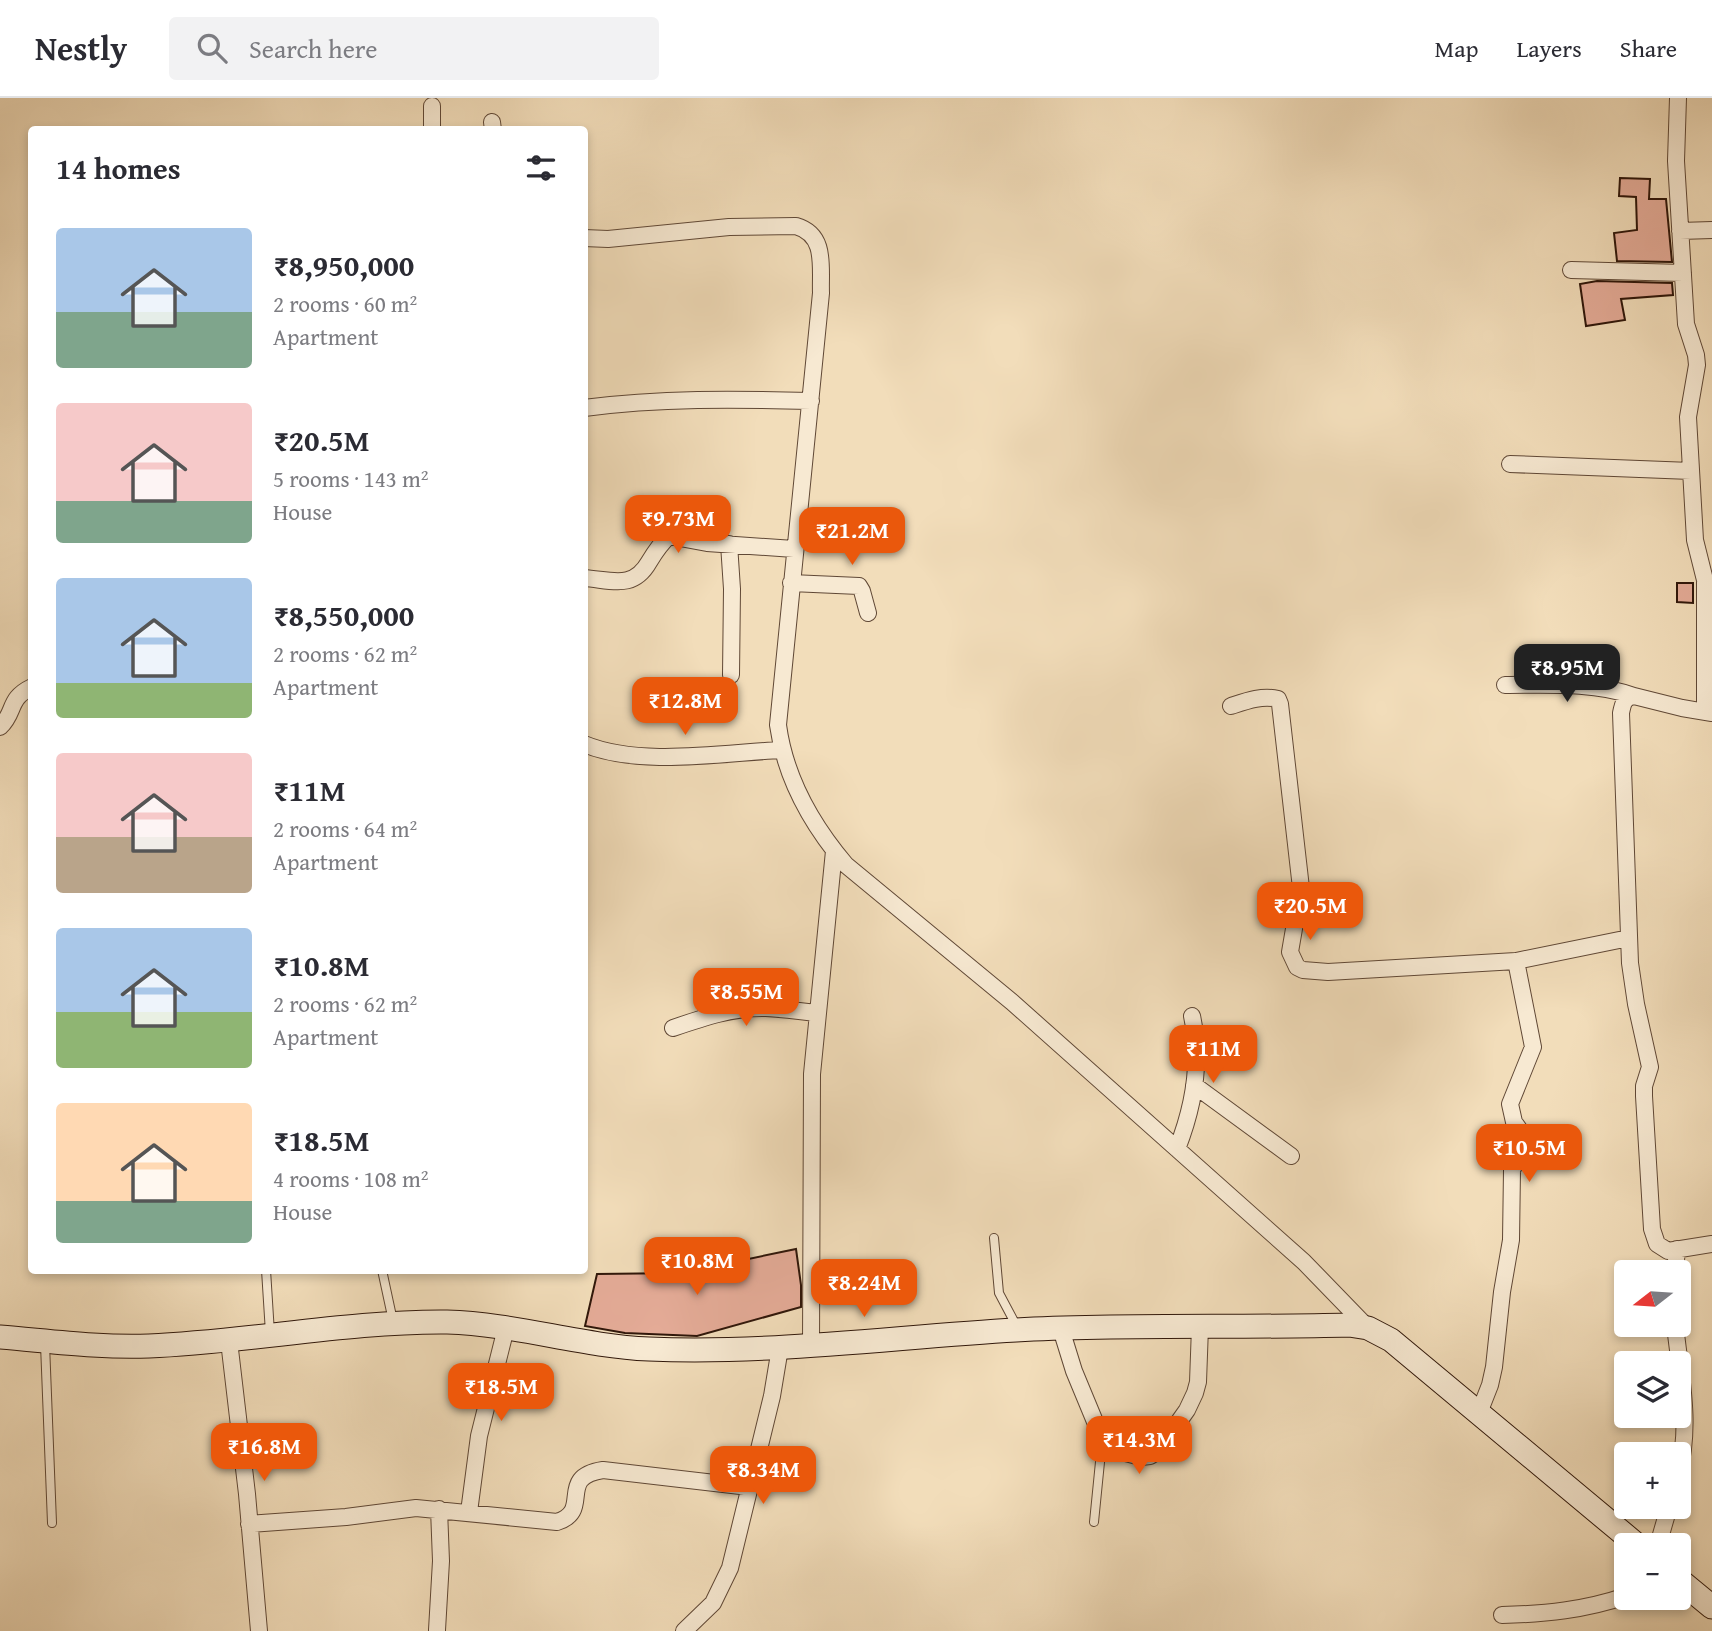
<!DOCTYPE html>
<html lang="en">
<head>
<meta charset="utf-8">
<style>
	:root { --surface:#fff; --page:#f2f2f3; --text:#2b2b33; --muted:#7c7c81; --line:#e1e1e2; --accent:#ea580c }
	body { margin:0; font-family:"Gentium Book Plus",serif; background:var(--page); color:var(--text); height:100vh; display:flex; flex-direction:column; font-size:26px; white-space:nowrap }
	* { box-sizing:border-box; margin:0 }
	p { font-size:23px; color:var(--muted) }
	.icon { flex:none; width:38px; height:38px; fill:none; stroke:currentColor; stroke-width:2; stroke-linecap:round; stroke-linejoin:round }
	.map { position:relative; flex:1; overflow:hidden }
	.details { position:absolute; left:28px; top:28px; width:560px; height:1148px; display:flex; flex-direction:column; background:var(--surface); border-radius:7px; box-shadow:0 4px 10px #0003 }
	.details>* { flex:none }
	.needle { width:46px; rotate:253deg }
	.tools { position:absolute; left:1614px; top:1162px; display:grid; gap:14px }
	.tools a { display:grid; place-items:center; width:77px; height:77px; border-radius:7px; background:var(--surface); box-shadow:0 4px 10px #0003; font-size:35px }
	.price { position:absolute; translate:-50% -60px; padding:0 16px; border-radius:14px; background:var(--accent); color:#fff; font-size:23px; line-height:46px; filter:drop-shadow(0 2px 4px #0008) }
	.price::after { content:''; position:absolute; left:50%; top:42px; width:21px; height:16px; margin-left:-10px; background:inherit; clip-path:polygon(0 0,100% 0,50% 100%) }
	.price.active { background:#222; color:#fff }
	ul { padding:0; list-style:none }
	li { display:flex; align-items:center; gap:21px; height:175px; padding:0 28px }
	li span { display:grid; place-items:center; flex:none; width:196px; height:140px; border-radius:7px; color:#555 }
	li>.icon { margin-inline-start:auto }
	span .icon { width:84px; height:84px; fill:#fffc; stroke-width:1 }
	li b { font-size:30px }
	h2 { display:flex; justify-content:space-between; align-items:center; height:84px; padding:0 28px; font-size:30px }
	header { display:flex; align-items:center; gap:42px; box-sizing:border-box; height:98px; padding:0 35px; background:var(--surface); border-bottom:2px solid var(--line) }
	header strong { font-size:33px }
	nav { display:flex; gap:38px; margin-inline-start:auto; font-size:24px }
	.search { width:490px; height:63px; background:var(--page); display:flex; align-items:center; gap:18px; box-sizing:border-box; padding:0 24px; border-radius:7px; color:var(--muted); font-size:26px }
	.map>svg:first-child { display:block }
	.building { fill:#e4ab97; stroke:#30170a; stroke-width:2 }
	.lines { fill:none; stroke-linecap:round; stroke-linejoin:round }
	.lane-casing { stroke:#604836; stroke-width:10 }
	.street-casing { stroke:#604836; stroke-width:18 }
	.secondary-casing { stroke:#30170a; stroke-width:25 }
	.lane { stroke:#f7e9d2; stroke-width:8 }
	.street { stroke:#f7e9d2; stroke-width:16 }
	.secondary { stroke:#f7e9d2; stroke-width:23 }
</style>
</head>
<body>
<header>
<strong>Nestly</strong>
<div class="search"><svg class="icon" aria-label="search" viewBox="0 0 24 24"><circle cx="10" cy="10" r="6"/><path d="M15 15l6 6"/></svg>Search here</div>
<nav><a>Map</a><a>Layers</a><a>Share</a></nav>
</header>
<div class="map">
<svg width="1712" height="1533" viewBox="0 0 1712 1533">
	<rect width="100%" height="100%" fill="#f2ddba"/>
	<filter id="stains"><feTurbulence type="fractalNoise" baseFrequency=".00286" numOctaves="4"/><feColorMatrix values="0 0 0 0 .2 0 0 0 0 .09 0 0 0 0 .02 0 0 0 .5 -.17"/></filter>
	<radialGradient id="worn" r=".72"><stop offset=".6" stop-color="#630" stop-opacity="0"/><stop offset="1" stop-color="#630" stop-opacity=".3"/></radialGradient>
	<path class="building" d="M1620 80 1650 81 1649 101H1666L1672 164 1617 163 1614 135 1637 132 1636 99 1619 98Z
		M1597 183 1672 185 1673 197 1621 201 1625 222 1586 228 1580 186Z
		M1677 485H1693V505L1677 504Z
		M796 1151 801 1187V1209L697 1238 625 1235 585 1228 597 1176 681 1175Z"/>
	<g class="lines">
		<g class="lane-casing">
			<path id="lane" d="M994 1140 999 1195 1017 1229
				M266 1172 270 1235
				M382 1172 393 1223
				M45 1246 52 1425
				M1094 1424 1102 1344"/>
		</g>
		<g class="street-casing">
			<path id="street" d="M1678 0 1676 63 1686 226 1696 257 1697 267 1688 319 1695 442 1705 482V614
				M432 8V32
				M492 24 493 32
				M1680 133 1712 132
				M584 140 608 141 729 129 796 128C827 137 820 169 821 195L778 627C785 679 812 727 846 767L1012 904 1304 1164 1368 1230
				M1571 172 1683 175
				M584 310C660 300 735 301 811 303
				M1510 366 1691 373
				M729 446 732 491 731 577
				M584 480C612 482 633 492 649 464 655 454 660 446 669 438L707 445 794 451
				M791 485 859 488 862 493 868 515
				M1505 587C1548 587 1593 584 1634 598
				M1231 608C1246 603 1262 597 1278 601L1280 606 1301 790 1290 854 1297 869 1303 872 1328 874 1516 863 1629 840
				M1712 615 1682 610 1634 598C1624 600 1623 605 1621 615L1630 865 1636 906 1650 969 1644 988V998L1652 1131 1657 1146 1668 1153 1712 1146
				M0 629C16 614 7 601 32 589
				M584 646C639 669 722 655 781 652
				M673 930C702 920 734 909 766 910 783 911 800 913 816 915
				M1194 987 1291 1058
				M1177 1051C1194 1008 1202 964 1192 918
				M1675 1174 1677 1151
				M1675 1227C1680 1275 1692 1328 1678 1376
				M1061 1231 1074 1273 1103 1343 1114 1352 1141 1359 1150 1358 1158 1353 1187 1312 1195 1295 1198 1284 1200 1229
				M229 1243 247 1396 259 1533
				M811 1248 812 976 834 753
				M1479 1315 1490 1287 1494 1269 1502 1194 1511 1142 1512 1072 1525 1046 1524 1038 1514 1024 1510 1006 1533 949 1516 863
				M469 1414 479 1338 506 1230
				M249 1426 346 1419 416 1410 557 1424C593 1413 556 1379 603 1372L749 1389
				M1658 1447 1669 1409
				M1502 1517C1545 1516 1585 1512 1626 1498
				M437 1532 441 1463 439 1411
				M684 1533 713 1505 730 1470 772 1298 780 1250"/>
		</g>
		<g class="secondary-casing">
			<path id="secondary" d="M0 1239C49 1243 100 1250 149 1248 249 1244 348 1223 447 1224 516 1226 581 1248 649 1251 772 1256 894 1239 1016 1232 1127 1226 1238 1230 1349 1227L1368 1230 1391 1242 1637 1447
				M1678 1481 1712 1509"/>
		</g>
		<use href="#lane" class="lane"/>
		<use href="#street" class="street"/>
		<use href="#secondary" class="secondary"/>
	</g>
	<rect width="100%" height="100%" filter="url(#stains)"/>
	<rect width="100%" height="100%" fill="url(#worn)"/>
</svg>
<div class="tools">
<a><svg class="needle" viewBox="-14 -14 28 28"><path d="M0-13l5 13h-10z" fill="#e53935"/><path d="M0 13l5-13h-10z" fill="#7c7c81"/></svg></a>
<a><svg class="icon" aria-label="layers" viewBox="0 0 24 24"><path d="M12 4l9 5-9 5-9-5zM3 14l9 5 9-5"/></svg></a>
<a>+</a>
<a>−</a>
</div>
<b class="price" style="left:678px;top:457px">₹9.73M</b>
<b class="price" style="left:852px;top:469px">₹21.2M</b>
<b class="price active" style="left:1567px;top:606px">₹8.95M</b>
<b class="price" style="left:685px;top:639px">₹12.8M</b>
<b class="price" style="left:1310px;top:844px">₹20.5M</b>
<b class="price" style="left:746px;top:930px">₹8.55M</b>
<b class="price" style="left:1213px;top:987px">₹11M</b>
<b class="price" style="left:1529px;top:1086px">₹10.5M</b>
<b class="price" style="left:697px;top:1199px">₹10.8M</b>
<b class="price" style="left:864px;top:1221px">₹8.24M</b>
<b class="price" style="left:501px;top:1325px">₹18.5M</b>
<b class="price" style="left:1139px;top:1378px">₹14.3M</b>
<b class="price" style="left:264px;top:1385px">₹16.8M</b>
<b class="price" style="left:763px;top:1408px">₹8.34M</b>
<section class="details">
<h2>14 homes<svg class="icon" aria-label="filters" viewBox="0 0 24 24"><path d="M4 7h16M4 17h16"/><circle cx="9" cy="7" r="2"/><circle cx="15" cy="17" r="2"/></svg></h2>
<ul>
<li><span style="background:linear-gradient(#a9c7e8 60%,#7fa58c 0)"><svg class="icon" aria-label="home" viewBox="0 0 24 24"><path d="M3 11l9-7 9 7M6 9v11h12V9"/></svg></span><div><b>₹8,950,000</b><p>2 rooms · 60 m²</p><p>Apartment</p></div></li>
<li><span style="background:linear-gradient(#f6c9c9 70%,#7fa58c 0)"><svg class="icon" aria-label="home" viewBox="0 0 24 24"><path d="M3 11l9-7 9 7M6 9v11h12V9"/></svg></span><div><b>₹20.5M</b><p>5 rooms · 143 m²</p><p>House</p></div></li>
<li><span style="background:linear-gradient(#a9c7e8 75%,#8fb573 0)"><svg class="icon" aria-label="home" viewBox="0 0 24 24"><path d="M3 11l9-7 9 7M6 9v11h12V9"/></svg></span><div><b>₹8,550,000</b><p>2 rooms · 62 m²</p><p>Apartment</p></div></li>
<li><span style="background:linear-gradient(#f6c9c9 60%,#b9a48a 0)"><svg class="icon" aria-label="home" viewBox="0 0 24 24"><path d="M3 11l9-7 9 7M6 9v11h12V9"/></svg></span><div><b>₹11M</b><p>2 rooms · 64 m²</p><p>Apartment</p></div></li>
<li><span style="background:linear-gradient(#a9c7e8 60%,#8fb573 0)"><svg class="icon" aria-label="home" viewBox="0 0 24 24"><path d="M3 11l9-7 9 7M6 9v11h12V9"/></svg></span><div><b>₹10.8M</b><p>2 rooms · 62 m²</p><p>Apartment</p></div></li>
<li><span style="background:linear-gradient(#ffd9b3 70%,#7fa58c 0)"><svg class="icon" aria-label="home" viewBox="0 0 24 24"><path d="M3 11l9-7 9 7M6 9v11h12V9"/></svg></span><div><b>₹18.5M</b><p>4 rooms · 108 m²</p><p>House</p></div></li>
</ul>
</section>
</div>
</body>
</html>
